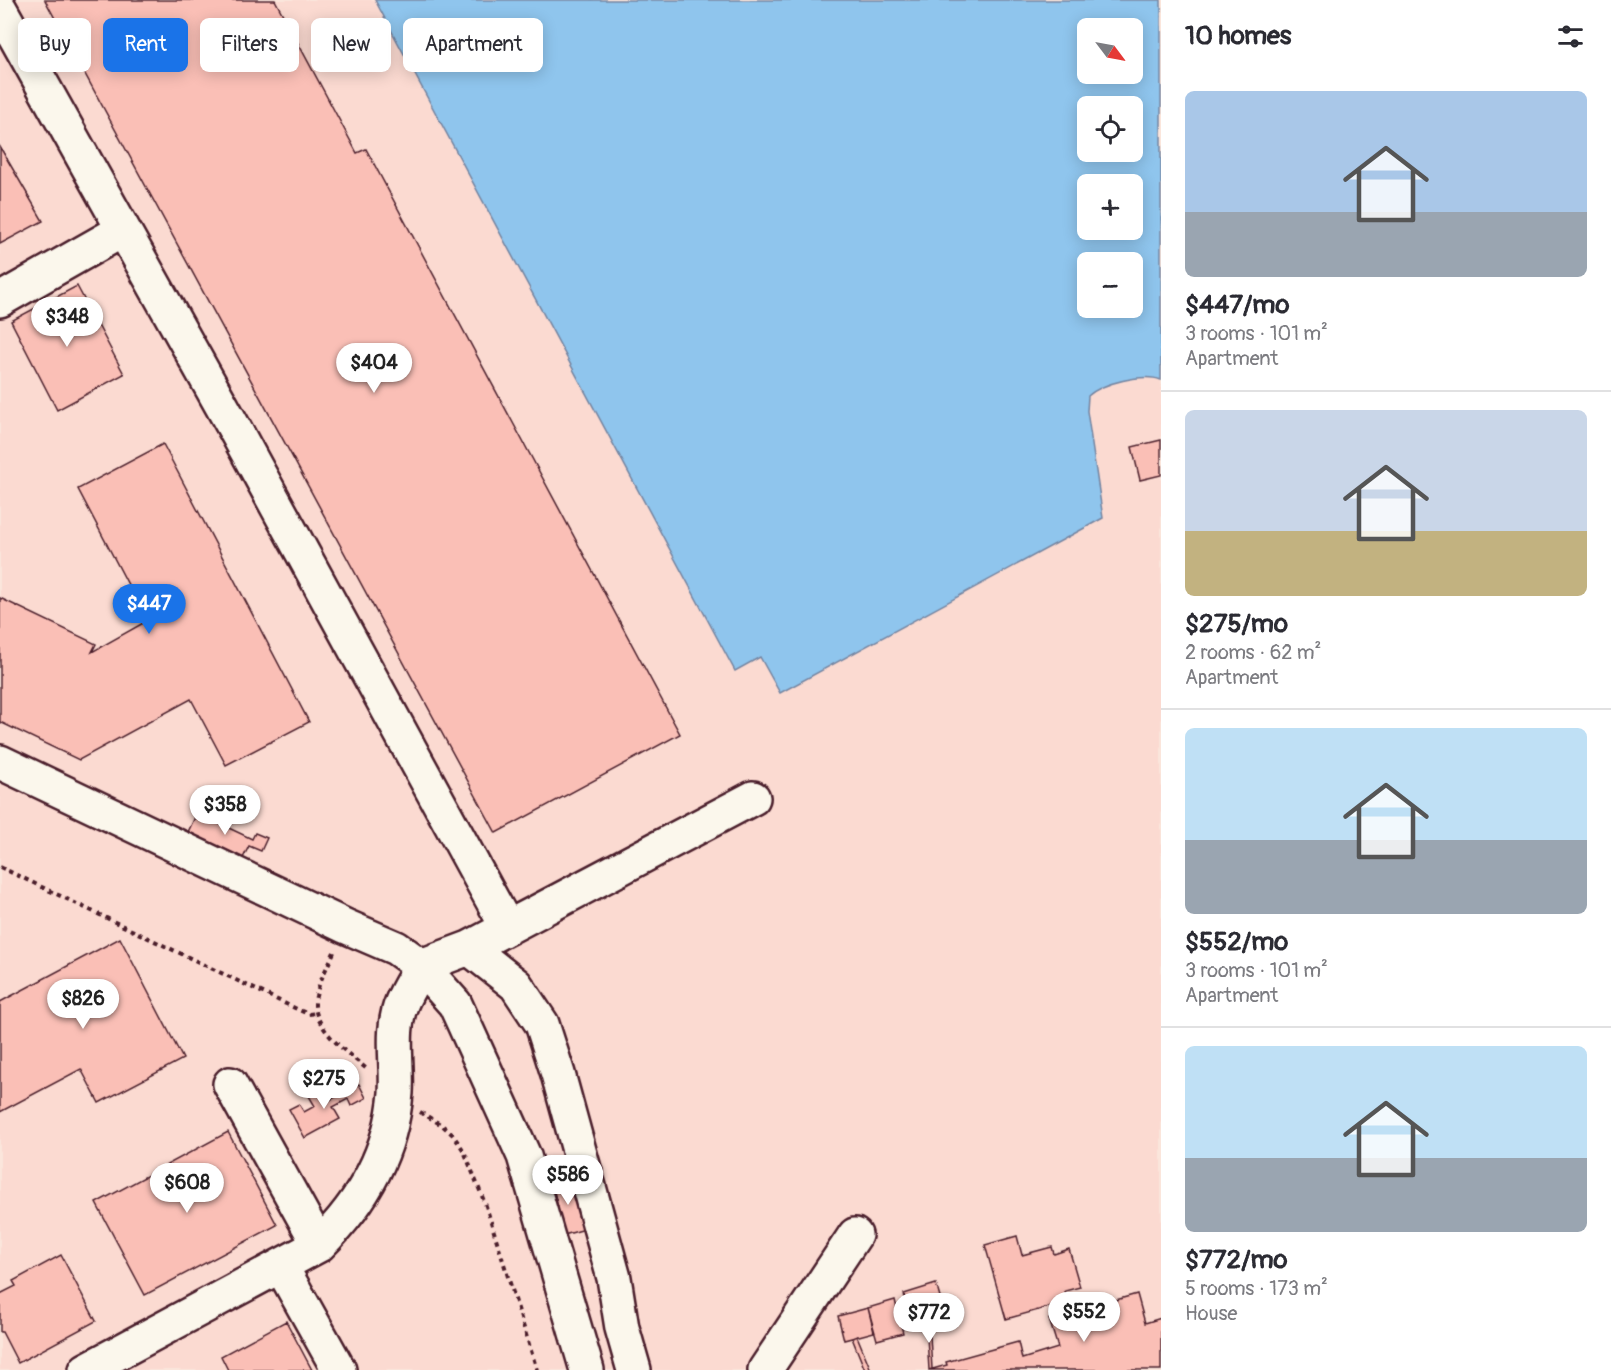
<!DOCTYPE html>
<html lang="en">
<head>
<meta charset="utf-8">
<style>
	:root { --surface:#fff; --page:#f2f2f3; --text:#2b2b33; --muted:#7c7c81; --line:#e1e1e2; --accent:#1a73e8 }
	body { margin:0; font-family:Pangolin,sans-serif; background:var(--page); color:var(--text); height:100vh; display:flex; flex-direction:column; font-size:22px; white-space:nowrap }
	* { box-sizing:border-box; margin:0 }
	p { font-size:20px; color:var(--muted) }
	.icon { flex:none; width:33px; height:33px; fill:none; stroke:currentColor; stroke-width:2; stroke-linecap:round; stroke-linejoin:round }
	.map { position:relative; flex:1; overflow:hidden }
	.side { display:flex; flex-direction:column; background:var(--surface); width:450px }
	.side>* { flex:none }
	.top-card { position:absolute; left:18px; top:18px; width:570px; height:54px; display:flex; gap:12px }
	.needle { width:39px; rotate:122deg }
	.buttons { position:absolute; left:1077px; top:18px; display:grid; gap:12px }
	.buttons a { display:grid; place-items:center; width:66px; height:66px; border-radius:9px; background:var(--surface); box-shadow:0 3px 15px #0003; font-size:30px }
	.price { position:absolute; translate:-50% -51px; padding:0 14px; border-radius:21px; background:#fff; color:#222; font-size:20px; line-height:39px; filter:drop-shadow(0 2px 3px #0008) }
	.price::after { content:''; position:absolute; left:50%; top:36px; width:18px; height:14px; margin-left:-9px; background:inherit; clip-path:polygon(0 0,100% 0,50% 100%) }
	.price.on { background:var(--accent); color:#fff }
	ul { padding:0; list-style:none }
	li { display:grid; align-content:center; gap:12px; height:318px; padding:0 24px }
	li+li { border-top:2px solid var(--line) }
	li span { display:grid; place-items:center; height:186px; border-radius:9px; color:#555 }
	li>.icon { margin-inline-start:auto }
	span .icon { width:108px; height:108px; fill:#fffc; stroke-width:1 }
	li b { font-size:26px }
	h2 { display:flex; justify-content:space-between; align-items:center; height:72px; padding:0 24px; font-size:26px }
	.chip { padding:0 21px; border-radius:9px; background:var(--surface); box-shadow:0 3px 15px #0003; font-size:21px; line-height:54px }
	.chip.on { background:var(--accent); color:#fff }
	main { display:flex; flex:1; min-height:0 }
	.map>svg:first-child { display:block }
	.built { fill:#fbdad1 }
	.water { fill:#8fc5ed; stroke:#73839f; stroke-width:1.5; fill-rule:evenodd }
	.building { fill:#fabfb6; stroke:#4a1f2b; stroke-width:1.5 }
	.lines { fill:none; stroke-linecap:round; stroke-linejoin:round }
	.minor-casing { stroke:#4a1f2b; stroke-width:38 }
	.path { stroke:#4a1f2b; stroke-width:4; stroke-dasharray:4.5 4.5; stroke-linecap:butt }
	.minor { stroke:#fbf7ec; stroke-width:33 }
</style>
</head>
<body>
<main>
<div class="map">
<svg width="1161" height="1370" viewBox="0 0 1161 1370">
	<rect width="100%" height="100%" fill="#fbe6dc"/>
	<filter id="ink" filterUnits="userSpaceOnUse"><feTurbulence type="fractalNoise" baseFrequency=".0167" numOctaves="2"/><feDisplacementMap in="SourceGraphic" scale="12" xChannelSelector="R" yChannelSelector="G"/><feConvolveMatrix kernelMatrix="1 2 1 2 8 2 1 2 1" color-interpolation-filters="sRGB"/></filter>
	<g filter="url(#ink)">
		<path class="built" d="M0 0H375L735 670 760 657 1087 411 1088 396 1095 389 1113 383 1152 376 1161 380V1370H0Z"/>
		<path class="water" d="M375 0H1161V380C1143 373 1102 383 1088 396L1087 411 1103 518 780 693 760 657 735 671ZM1088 28H1132V74H1088ZM1088 106H1132V152H1088ZM1088 184H1132V230H1088ZM1088 262H1132V308H1088Z"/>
		<path class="building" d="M45 0H275L357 153 366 149 680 734 496 833Z
			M0 147 43 221 0 244Z
			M77 286 124 374 57 410 11 321Z
			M1161 440V475L1140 480 1132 447Z
			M163 444 309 722 226 765 191 699 79 760 0 722V598L96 644 92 652 147 621 78 489Z
			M197 813 252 839 255 833 267 838 261 851 249 846 243 858 188 832Z
			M120 938 183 1059 99 1103 81 1069 0 1112V1002Z
			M359 1084 366 1098 351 1106 348 1099 333 1107 340 1119 305 1138 289 1109 299 1104 304 1112 315 1106 309 1096 321 1089 328 1101Z
			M228 1132 277 1225 145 1295 96 1203Z
			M567 1171 576 1201 581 1199 589 1228 560 1236 552 1208 558 1207 550 1176Z
			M1017 1236 1022 1255 1052 1247 1054 1254 1069 1249 1080 1287 1065 1291 1067 1302 1006 1319 985 1245Z
			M61 1255 96 1321 18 1363 2 1332H0V1294L16 1286 13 1281Z
			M936 1284 945 1315 910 1325 904 1294Z
			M1137 1294 1145 1323 1161 1318V1370H929L947 1365 946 1362 1018 1342 1022 1359 1058 1348 1049 1319Z
			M895 1300 903 1333 877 1340 868 1308Z
			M868 1308 874 1332 844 1340 838 1316Z
			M929 1319 932 1369 929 1370 926 1320Z
			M286 1321 312 1370H228L221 1356Z
			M857 1336 871 1370H865L852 1338Z"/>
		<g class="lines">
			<g class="minor-casing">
				<path id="minor" d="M0 9 232 424 507 927
					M0 300 123 230
					M0 762 345 926 396 948 421 966 455 1004 524 1156 587 1370
					M469 948 516 985 542 1024 558 1074 614 1278 622 1328 634 1370
					M230 1084 319 1245
					M281 1266 339 1370
					M86 1370 319 1245C361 1204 391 1153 396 1093 398 1063 390 1030 402 1002 407 990 415 978 421 966L469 948 753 798
					M765 1370 855 1235"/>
			</g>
			<path class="path" d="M0 867 286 1004 308 1014 317 1013
				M334 952C328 966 319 981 316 996 308 1026 349 1054 368 1070
				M420 1112 442 1125 453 1135 464 1151 486 1206 537 1370"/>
			<use href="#minor" class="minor"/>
		</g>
	</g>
</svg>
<div class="buttons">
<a><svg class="needle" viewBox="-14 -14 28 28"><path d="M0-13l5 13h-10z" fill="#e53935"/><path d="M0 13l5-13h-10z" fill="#7c7c81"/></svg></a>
<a><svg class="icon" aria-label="locate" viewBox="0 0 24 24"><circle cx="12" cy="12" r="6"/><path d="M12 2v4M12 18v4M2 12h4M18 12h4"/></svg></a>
<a>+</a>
<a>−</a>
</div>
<b class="price" style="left:67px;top:348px">$348</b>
<b class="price" style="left:374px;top:394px">$404</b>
<b class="price on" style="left:149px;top:635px">$447</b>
<b class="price" style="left:225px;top:836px">$358</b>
<b class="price" style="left:83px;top:1030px">$826</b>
<b class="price" style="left:324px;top:1110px">$275</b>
<b class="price" style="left:568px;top:1206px">$586</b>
<b class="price" style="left:187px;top:1214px">$608</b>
<b class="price" style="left:1084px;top:1343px">$552</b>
<b class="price" style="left:929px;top:1344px">$772</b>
<div class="top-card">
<a class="chip">Buy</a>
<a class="chip on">Rent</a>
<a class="chip">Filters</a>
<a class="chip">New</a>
<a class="chip">Apartment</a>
</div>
</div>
<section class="side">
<h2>10 homes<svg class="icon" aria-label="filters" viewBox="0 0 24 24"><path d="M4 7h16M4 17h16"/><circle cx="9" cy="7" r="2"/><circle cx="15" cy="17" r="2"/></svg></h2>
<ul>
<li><span style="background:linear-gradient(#a9c7e8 65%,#9aa5b1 0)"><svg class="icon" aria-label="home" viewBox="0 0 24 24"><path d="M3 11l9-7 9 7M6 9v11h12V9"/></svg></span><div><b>$447/mo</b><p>3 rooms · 101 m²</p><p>Apartment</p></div></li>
<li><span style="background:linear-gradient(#c9d6e8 65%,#c2b280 0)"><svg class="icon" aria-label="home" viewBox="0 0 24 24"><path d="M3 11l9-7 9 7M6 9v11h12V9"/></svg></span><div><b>$275/mo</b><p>2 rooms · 62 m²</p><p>Apartment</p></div></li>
<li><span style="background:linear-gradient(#bfe0f5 60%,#9aa5b1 0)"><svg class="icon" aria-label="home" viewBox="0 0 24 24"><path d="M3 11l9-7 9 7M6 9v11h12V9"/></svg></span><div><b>$552/mo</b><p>3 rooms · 101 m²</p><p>Apartment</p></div></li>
<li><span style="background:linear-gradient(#bfe0f5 60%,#9aa5b1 0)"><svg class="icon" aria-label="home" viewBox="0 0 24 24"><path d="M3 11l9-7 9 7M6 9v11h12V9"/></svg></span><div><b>$772/mo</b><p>5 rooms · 173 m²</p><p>House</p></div></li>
</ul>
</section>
</main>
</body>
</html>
